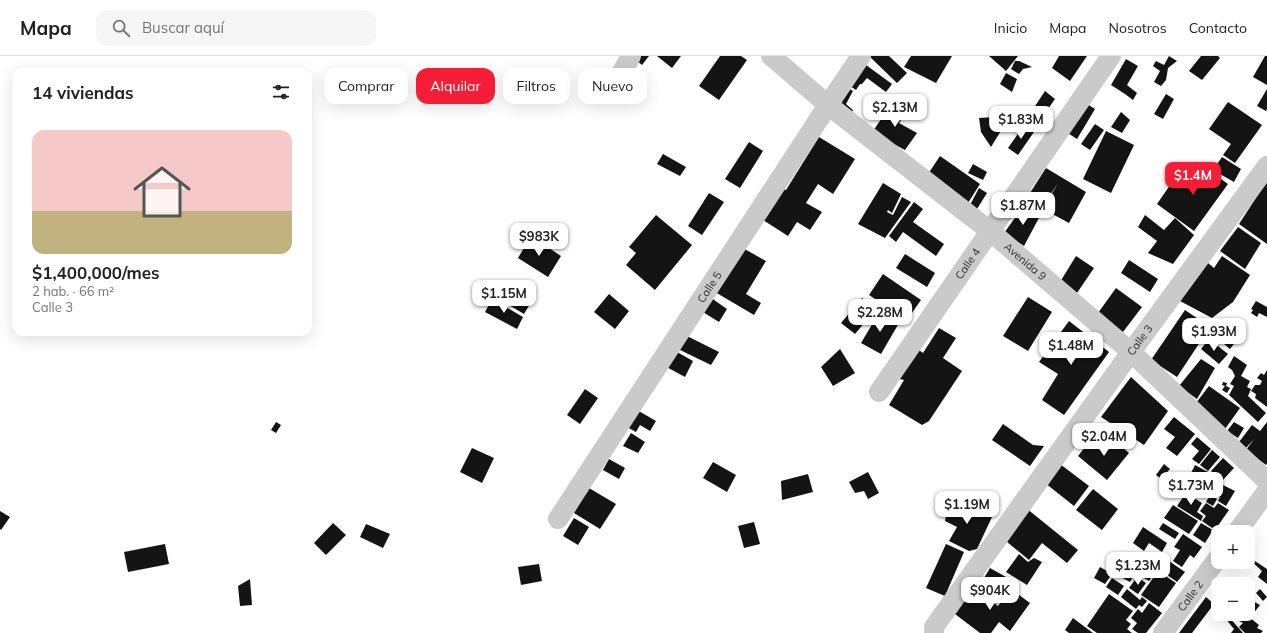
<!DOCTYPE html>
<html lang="es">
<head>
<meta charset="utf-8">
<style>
	:root { --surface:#fff; --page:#f6f6f6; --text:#202124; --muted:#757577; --line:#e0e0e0; --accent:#f61d37 }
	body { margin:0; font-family:Mulish,sans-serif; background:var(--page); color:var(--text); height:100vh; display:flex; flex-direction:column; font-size:15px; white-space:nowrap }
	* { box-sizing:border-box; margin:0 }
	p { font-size:13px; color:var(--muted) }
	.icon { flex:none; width:22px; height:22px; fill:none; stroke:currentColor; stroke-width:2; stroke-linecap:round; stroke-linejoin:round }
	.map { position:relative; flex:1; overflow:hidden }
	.details { position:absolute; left:12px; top:12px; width:300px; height:268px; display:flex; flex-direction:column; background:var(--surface); border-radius:12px; box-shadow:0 4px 16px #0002 }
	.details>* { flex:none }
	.top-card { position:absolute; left:324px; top:12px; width:380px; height:36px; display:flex; gap:8px }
	.buttons { position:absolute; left:1211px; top:469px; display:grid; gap:8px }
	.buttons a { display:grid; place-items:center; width:44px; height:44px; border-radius:8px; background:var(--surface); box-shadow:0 4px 16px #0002; font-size:20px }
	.price { position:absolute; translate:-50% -34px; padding:0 9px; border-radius:8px; background:#fff; color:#222; font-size:13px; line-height:26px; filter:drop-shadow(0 1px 2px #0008) }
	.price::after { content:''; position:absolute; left:50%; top:24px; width:12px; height:9px; margin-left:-6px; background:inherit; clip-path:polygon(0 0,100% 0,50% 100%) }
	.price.active { background:var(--accent); color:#fff }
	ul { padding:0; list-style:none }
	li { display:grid; align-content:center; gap:8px; height:212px; padding:0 20px }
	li+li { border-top:1px solid var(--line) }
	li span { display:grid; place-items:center; height:124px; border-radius:12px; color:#555 }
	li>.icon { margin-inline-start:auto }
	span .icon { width:72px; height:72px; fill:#fffc; stroke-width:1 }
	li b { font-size:17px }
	h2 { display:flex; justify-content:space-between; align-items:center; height:48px; padding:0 20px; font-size:17px }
	.pill { padding:0 14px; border-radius:12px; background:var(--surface); box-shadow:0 4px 16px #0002; font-size:14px; line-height:36px }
	.pill.active { background:var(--accent); color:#fff }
	header { display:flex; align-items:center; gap:24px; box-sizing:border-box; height:56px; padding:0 20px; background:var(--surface); border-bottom:1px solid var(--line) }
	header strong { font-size:19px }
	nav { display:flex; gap:22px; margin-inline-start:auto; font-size:14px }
	.search { width:280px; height:36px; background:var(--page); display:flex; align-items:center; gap:10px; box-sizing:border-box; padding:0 14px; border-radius:12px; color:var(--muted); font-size:15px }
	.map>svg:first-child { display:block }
	.building { fill:#141414 }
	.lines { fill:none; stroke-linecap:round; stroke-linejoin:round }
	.minor { stroke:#cacaca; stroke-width:20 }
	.labels { text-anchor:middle; stroke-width:4; stroke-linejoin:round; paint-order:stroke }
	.street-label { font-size:11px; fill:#2d2d2d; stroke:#fff }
</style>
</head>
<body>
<header>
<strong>Mapa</strong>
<div class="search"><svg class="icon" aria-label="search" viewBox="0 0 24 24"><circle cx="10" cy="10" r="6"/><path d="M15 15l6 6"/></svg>Buscar aquí</div>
<nav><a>Inicio</a><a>Mapa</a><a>Nosotros</a><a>Contacto</a></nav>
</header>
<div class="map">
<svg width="1267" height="577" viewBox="0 0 1267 577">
	<rect width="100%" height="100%" fill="#fff"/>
	<path class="building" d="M633 0H649L642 9 632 1Z
		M657 0H681L672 12Z
		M720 0H741L747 4 719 44 699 30Z
		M871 0H889L907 17 897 27 870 1Z
		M911 0H952L936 27 904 11Z
		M989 0H1018L1006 15Z
		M1059 0H1087L1070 25 1052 12Z
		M1169 0 1177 5 1168 12 1166 24 1161 30 1154 26 1160 15 1153 10 1156 5 1164 9Z
		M1201 0H1218L1220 2 1202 24 1189 15Z
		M1265 0H1267V29L1253 21Z
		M1126 3 1138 10 1127 29 1137 37 1133 44 1125 38 1111 29Z
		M1015 5H1019L1032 11 1023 13 1019 18 1011 13Z
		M866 9 892 28 886 36 867 22 862 28H860L856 34 850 30Z
		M1006 17 1017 23 1012 36 1000 28Z
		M847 31 853 35 846 48 853 54 851 60 839 44Z
		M1267 33V53L1266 55 1257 50Z
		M1045 35 1055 43 1034 73 1024 67Z
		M1166 38 1174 43 1163 63 1154 58Z
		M1084 46 1095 53 1077 83 1066 76Z
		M1228 46 1262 69 1235 107 1223 99 1231 88 1209 73Z
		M892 47 906 56 899 67 917 77 905 94 886 84 873 75Z
		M1121 56 1130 64 1122 77 1111 71Z
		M1010 60 991 91 981 76 979 62Z
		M1095 68 1104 74 1090 94 1081 88Z
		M1024 69 1034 76 1018 99 1008 92Z
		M1106 75 1134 89 1111 137 1083 123Z
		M819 81 855 103 833 138 818 128 806 147 822 156 810 174 797 166 788 180 763 164 782 132 786 134Z
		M749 86 763 95 740 132 725 123Z
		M663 98 686 111 680 120 657 108Z
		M940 100 980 128 968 147 928 118Z
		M1222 101 1241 113 1234 126 1213 114Z
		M1197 106 1228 128 1194 175 1157 148 1175 122 1182 127Z
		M973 108 987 116 983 124 968 117Z
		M1046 112 1086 136 1069 167 1043 153 1058 127 1043 150 1028 140Z
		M1267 125V188L1239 168Z
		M883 127 901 138 892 157 888 154 887 156 893 159 902 141 911 146 885 182 858 168Z
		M979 132 987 137 977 153 970 149Z
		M709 137 724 146 702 179 688 170Z
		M914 146 923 153 913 166 944 188 936 200 903 176 896 186 889 180Z
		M1023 151 1040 160 1024 190 1004 177Z
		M656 159 692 189 655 234 626 209 636 197 629 191Z
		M1145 159 1164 174 1175 162 1194 179 1173 208 1148 197 1157 185 1138 171Z
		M1238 171 1261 187 1245 213 1220 195Z
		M531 180 561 200 548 221 518 202Z
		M741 191 766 205 746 238 761 247 754 259 715 236Z
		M905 198 935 217 927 231 896 212Z
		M1076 200 1094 212 1077 237 1060 226Z
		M1222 200 1250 219 1233 246 1212 262 1180 245 1208 207 1214 212Z
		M1129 204 1158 223 1150 236 1121 217Z
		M883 218 921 244 907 264 869 239Z
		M520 228 536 238 524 258 499 243 505 233 516 235Z
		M1116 232 1142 251 1123 276 1098 257Z
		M609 238 629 255 615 273 594 256Z
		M707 239 727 253 719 266 698 253Z
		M1028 241 1052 256 1028 295 1003 280Z
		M862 242 876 253 855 278 841 267Z
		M492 243 523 261 517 273 485 256Z
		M1256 245 1267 251V261L1259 257 1257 261 1251 257 1253 254 1251 253Z
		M1185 254 1210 271 1177 321 1151 304Z
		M880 255 899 267 881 298 861 287Z
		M1069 265 1109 296 1064 359 1042 344 1058 318 1039 306Z
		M1219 268 1237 284 1230 293 1212 278Z
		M939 272 956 282 943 302 962 315 929 365 922 369 889 349 904 324 895 322 915 291 923 297Z
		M685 279 719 296 711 309 678 293Z
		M1209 283 1228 298 1219 308 1201 293Z
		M670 292 693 305 685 321 661 308Z
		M840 293 855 317 833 330 821 311Z
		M1234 300 1247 309 1241 320 1250 325 1247 331 1251 333 1248 340 1266 357 1258 366 1229 339 1234 330 1230 328 1235 320 1232 314 1228 311Z
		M1201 303 1215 312 1197 343 1179 330Z
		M1267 314V351L1255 342 1256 338 1251 335 1255 329H1260L1262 325 1257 322 1261 317 1264 319Z
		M1131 321 1168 355 1144 389 1101 361Z
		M1223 326 1227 327 1226 330 1230 332 1227 337 1222 334 1225 330 1222 329Z
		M1209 330 1240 352 1225 373 1196 347Z
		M585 333 598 342 580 368 567 359Z
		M637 354 656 365 650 375 640 369 636 376 627 371Z
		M1174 361 1195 378 1177 400 1166 392 1175 381 1164 373Z
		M276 366 281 369 276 377 271 374Z
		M1234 366 1244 372 1238 382 1227 375Z
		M1267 366V407L1266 409 1246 394 1254 383 1246 392 1239 386 1252 369 1260 375Z
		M1003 368 1033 389 1044 390 1030 410 992 384Z
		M631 377 645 386 638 397 623 390Z
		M1109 379 1129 397 1107 424 1078 400 1090 385 1098 392Z
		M1197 381 1211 393 1199 408 1192 403 1199 395 1191 388Z
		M472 392 494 402 482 427 460 416Z
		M1212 394 1220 401 1208 415 1200 409Z
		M1223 402 1234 412 1222 425 1211 415Z
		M609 403 625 412 619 423 603 414Z
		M713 406 736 419 727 436 703 422Z
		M1060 408 1089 430 1074 450 1045 427Z
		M1164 408 1170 413 1161 423 1156 419Z
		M1195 409 1210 417 1205 426 1212 430 1209 435 1188 423Z
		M868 416 879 437 868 443 864 435 855 437 849 426Z
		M808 418 813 436 782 444 781 425Z
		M1221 428 1235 435 1226 450 1218 445 1220 441 1215 439Z
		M589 432 616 448 600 473 574 457Z
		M1093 433 1118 453 1102 474 1076 454Z
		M1186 437 1202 447 1197 456 1203 460 1201 465 1177 450Z
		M1210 439 1217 443 1213 450 1206 446Z
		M949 442 962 447 992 461 977 493 969 495 949 485 957 471 945 465Z
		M1206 447 1214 452 1218 447 1229 454 1215 474 1202 465 1206 460 1200 455Z
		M1173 449 1198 465 1189 478 1164 462Z
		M1026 452 1078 494 1067 507 1042 487 1029 504 1001 481Z
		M0 455 10 461 1 474 0 473Z
		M574 462 589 471 578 489 563 480Z
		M754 466 760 488 744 492 738 470Z
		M333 467 346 479 326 499 314 487Z
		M1163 467 1179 477 1175 483 1159 473Z
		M1201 467 1213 474 1205 487 1193 479Z
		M366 468 390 478 383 492 360 481Z
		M1143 471 1167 487 1162 496 1149 487 1144 495 1133 487Z
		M1183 478 1202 491 1194 502 1190 499 1182 511 1173 505 1180 494 1174 491Z
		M165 488 169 508 128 516 124 496Z
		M946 488 964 496 945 540 926 532Z
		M1156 496 1185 516 1177 526 1149 506Z
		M1019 498 1028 506 1034 502 1042 506 1027 529 1006 516Z
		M1143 498 1149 503 1147 508 1157 514 1149 525 1139 519 1144 509 1140 503Z
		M1252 503 1267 513V528L1258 521 1262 515 1251 505Z
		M539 508 542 525 521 529 518 511Z
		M1100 511 1112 518 1105 528 1094 522Z
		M1124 511 1135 517 1130 526 1119 520Z
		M990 512 1015 526 996 546 978 532Z
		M1158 515 1176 527 1159 551 1141 539Z
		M1137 521 1146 527 1138 538 1129 532Z
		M1112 522 1124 530 1118 539 1106 531Z
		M250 523 252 549 240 550 238 530Z
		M970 530 998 550 1011 533 1030 547 1010 575 999 566 991 577H980L951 555Z
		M1248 531 1254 537 1251 544 1260 549 1253 558 1248 555Z
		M1127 533 1140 544 1142 541 1147 545 1142 551 1139 549 1136 553 1121 541Z
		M1260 533 1267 541 1263 545 1256 537Z
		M1109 538 1133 555 1126 564 1131 568 1127 573 1132 577H1097L1087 570Z
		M1206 541 1214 548 1192 577H1179Z
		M1149 547 1162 557 1146 577H1138L1132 573 1137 567 1131 562 1138 553 1142 557Z
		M1227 559 1236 569 1243 577H1231L1234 573 1225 562Z
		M1241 559 1247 563 1249 561 1259 569 1257 572 1263 575 1261 577H1245L1239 571 1243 567 1239 565Z
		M1073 562 1093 577H1069L1065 574Z"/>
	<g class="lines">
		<g class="minor">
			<path id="s1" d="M771 0 828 49 990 175 1131 296 1267 425"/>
			<path d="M610 37 631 0"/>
			<path id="s2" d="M879 336 1111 0"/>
			<path id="s3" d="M558 463 828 49 861 0"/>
			<path d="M1237 476 1267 435"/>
			<path id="s4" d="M934 577V571L1131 296 1267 110"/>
			<path id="s5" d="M1163 577 1218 502"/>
		</g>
	</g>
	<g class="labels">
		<g class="street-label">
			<text dy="4" stroke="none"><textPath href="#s1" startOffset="327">Avenida 9</textPath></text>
			<text dy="4" stroke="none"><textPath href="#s2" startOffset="156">Calle 4</textPath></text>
			<text dy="4" stroke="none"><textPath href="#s3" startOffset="277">Calle 5</textPath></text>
			<text dy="4" stroke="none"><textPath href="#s4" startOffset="359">Calle 3</textPath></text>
			<text dy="4" stroke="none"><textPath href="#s5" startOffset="46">Calle 2</textPath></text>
		</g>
	</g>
</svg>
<div class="buttons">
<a>+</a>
<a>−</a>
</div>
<b class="price" style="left:895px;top:72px">$2.13M</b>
<b class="price" style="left:1021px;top:84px">$1.83M</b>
<b class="price active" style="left:1193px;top:140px">$1.4M</b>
<b class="price" style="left:1023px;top:170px">$1.87M</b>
<b class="price" style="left:539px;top:201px">$983K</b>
<b class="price" style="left:504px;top:258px">$1.15M</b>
<b class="price" style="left:880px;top:277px">$2.28M</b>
<b class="price" style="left:1214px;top:296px">$1.93M</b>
<b class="price" style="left:1071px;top:310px">$1.48M</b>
<b class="price" style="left:1104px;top:401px">$2.04M</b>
<b class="price" style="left:1191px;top:450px">$1.73M</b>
<b class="price" style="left:967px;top:469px">$1.19M</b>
<b class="price" style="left:1138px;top:530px">$1.23M</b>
<b class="price" style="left:990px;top:555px">$904K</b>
<div class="top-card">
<a class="pill">Comprar</a>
<a class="pill active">Alquilar</a>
<a class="pill">Filtros</a>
<a class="pill">Nuevo</a>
</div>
<section class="details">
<h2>14 viviendas<svg class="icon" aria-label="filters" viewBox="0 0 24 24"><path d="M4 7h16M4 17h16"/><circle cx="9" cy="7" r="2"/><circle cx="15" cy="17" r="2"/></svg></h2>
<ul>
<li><span style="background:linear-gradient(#f6c9c9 65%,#c2b280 0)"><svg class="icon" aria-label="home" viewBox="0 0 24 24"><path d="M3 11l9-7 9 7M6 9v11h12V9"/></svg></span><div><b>$1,400,000/mes</b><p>2 hab. · 66 m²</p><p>Calle 3</p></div></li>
</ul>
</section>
</div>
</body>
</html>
